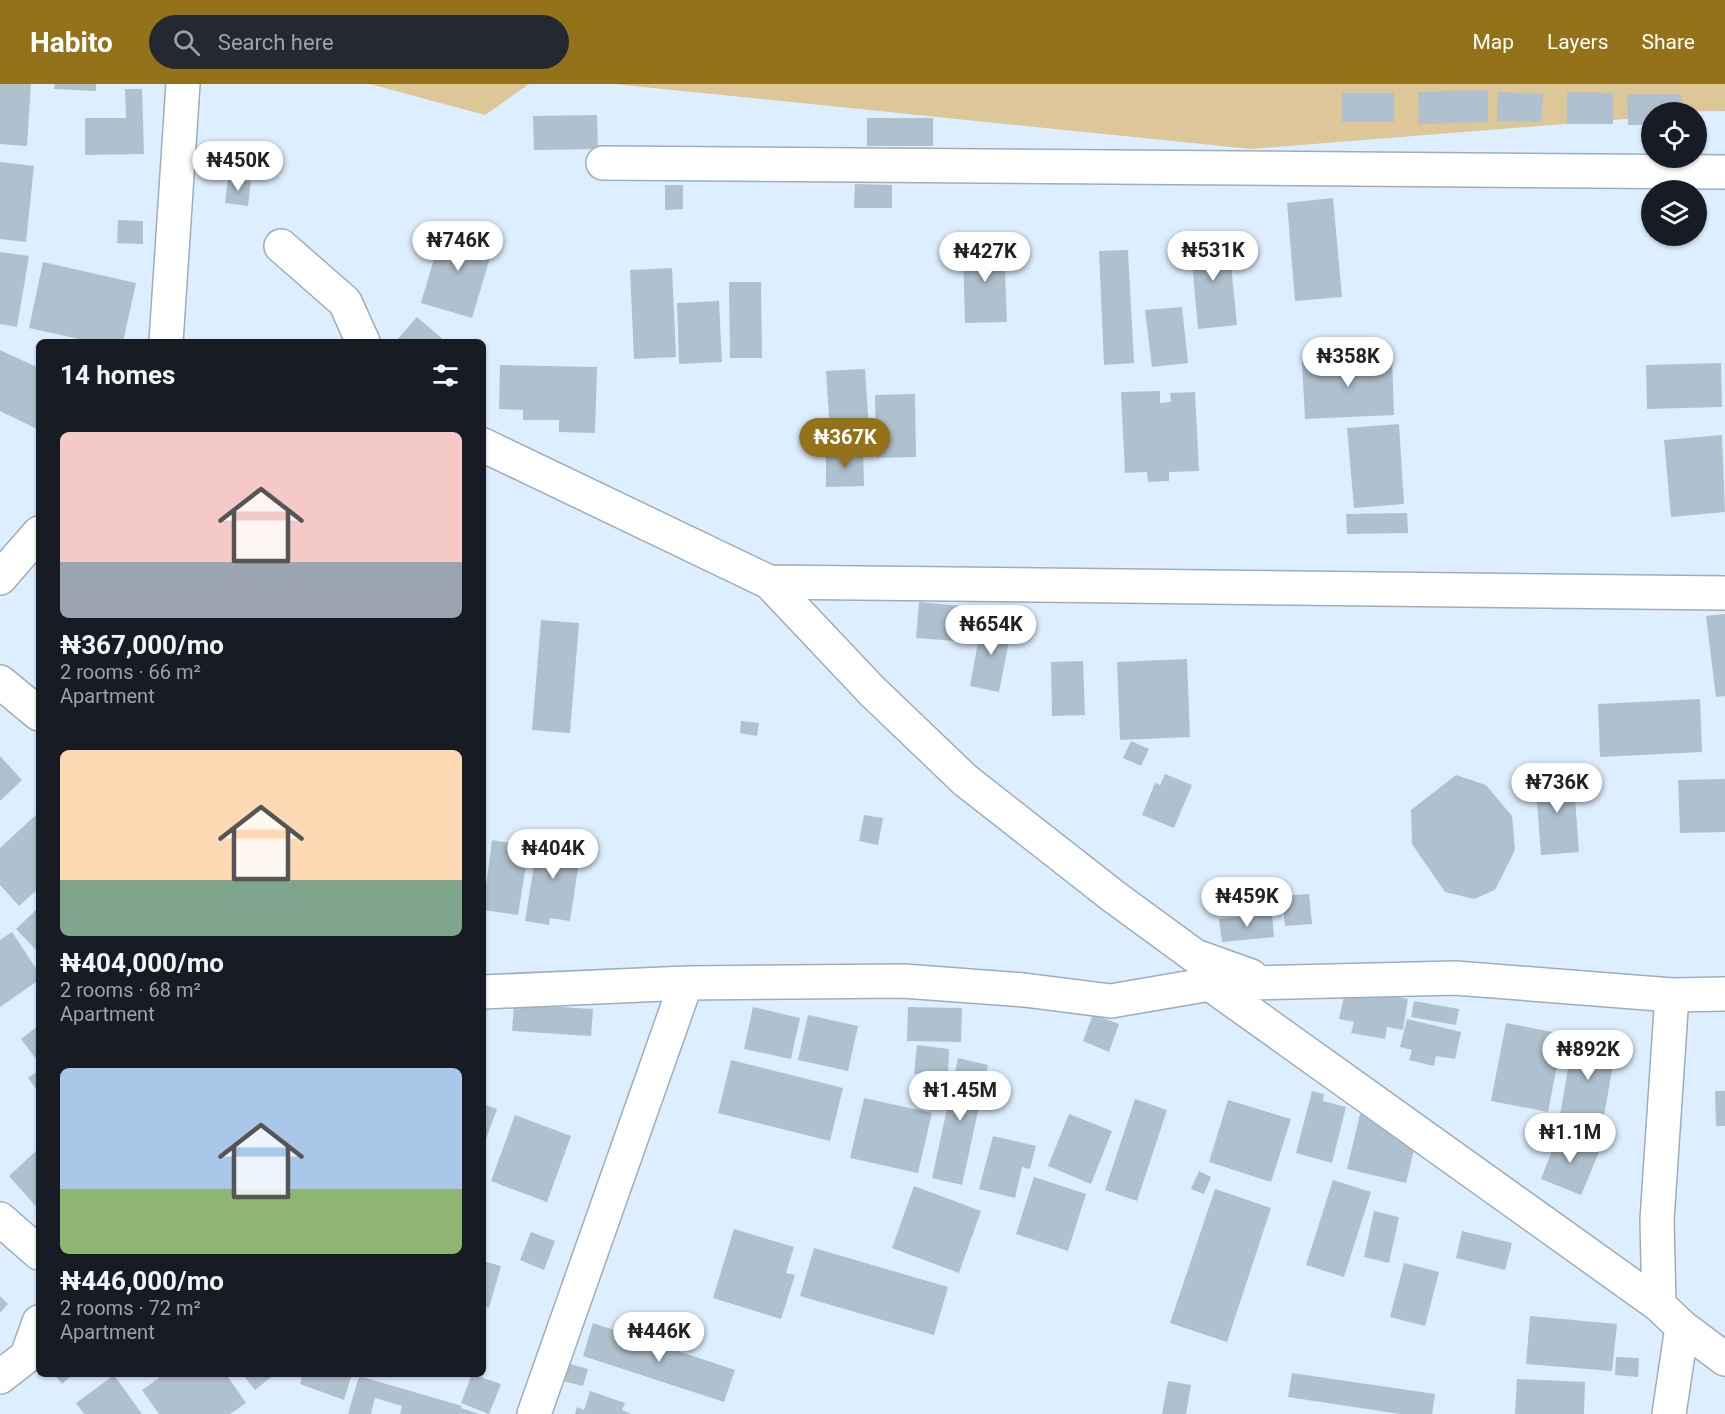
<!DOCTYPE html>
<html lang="en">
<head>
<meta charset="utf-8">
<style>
	:root { --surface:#171b24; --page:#242831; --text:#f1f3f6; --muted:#9ea1a6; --accent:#94721a }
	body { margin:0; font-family:Roboto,sans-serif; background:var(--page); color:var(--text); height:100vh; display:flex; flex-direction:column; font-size:22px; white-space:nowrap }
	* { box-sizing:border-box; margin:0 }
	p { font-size:20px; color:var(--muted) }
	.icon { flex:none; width:33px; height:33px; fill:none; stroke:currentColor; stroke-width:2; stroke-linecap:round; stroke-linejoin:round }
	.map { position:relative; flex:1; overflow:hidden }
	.drawer { position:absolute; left:36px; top:255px; width:450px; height:1038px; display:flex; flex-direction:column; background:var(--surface); border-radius:9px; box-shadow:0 2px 4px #0004 }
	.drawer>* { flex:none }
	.controls { position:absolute; left:1641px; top:18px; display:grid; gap:12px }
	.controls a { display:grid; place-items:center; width:66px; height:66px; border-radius:50%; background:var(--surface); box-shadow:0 2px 4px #0004; font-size:30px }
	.price { position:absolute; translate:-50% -51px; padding:0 14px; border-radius:21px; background:#fff; color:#222; font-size:20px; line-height:39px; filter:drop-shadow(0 2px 3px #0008) }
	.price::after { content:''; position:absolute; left:50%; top:36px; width:18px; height:14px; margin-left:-9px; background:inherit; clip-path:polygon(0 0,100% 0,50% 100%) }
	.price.active { background:var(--accent); color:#fff }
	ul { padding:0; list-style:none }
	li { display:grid; align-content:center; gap:12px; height:318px; padding:0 24px }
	li span { display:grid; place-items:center; height:186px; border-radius:9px; color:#555 }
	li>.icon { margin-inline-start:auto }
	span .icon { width:108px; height:108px; fill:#fffc; stroke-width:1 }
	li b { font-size:26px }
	h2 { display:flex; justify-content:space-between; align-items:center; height:72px; padding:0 24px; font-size:26px }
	header { display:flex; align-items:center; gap:36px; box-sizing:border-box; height:84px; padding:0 30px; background:var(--accent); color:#fff }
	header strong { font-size:28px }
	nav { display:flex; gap:33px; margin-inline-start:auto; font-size:21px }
	.search { width:420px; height:54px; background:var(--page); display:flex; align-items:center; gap:15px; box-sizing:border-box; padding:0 21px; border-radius:33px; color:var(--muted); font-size:22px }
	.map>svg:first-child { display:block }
	.green { fill:#ddc697 }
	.building { fill:#afc1ce }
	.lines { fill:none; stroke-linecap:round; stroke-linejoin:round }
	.street-casing { stroke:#9caebb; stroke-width:36 }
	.street { stroke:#fff; stroke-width:33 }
</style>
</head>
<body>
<header>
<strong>Habito</strong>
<div class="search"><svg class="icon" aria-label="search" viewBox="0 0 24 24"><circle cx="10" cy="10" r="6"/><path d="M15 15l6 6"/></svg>Search here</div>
<nav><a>Map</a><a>Layers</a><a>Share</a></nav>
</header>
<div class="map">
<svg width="1725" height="1330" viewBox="0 0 1725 1330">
	<rect width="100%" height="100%" fill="#ddeffe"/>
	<path class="green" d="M370 0H529L485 31Z
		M614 0H1725V27L1652 28 1651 33 1251 65Z"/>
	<path class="building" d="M0 0H31L27 62 0 60Z
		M55 0H96V7L54 5Z
		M125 5H142L144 70 85 71V34H126Z
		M1488 6V38L1419 40 1418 8Z
		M1498 8 1543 10 1541 38 1497 37Z
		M1567 8 1613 9V40H1567Z
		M1342 9H1394V38H1342Z
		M1627 10H1681L1682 28H1652V41H1628Z
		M597 31 598 65 534 66 533 32Z
		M867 34H933V62H867Z
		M219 69 253 70 252 91 217 89Z
		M0 78 34 82 26 158 0 155Z
		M228 94 251 97 248 122 225 119Z
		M855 100 892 101V124H854Z
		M665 101H683V125L665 126Z
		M1333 114 1342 213 1295 217 1287 119Z
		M118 136 143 137V160L117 159Z
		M444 141 495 157 472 234 421 219Z
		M1228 150 1237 241 1198 245 1190 154Z
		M970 157H996L997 162 1004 161 1007 238 965 239 963 167H971Z
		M1128 166 1134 279 1104 281 1099 167Z
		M0 168 29 172 17 243 0 240Z
		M43 178 136 199 123 258H93L29 244Z
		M672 184 676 273 634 275 630 186Z
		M729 198H761L762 274H730Z
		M719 217 722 278 679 280 677 219Z
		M1182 223 1188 279 1152 283 1145 226Z
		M417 233 446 258H395Z
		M0 266 39 284V346L0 327Z
		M1392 273 1394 331 1305 335 1302 277Z
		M1721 279 1722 323 1647 325 1646 281Z
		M500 281 597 283 595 349 559 348V336H523V326L499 325Z
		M865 285 870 360 831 362 826 287Z
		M1160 307V319L1171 318 1170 309 1195 308 1199 387 1169 388V397L1148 398 1147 388 1125 389 1121 308Z
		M915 310 916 373 876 374 875 311Z
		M1399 340 1404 420 1354 424 1347 344Z
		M1722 351 1725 428 1671 433 1664 356Z
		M826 367H863L864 402 826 403Z
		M1407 429 1408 449 1347 450 1346 430Z
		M919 518 972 523 969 558 916 554Z
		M1725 530V612L1716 613 1706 532Z
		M541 536 579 539 570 649 532 646Z
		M982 536 1012 541 999 608 970 602Z
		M1187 575 1190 653 1120 656 1117 578Z
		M1083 577 1085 631 1052 632 1051 578Z
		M1700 615 1702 668 1600 673 1598 620Z
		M741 637 759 639 757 652 740 649Z
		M1131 657 1149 665 1141 682 1123 674Z
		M0 672 22 696 0 717Z
		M1573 688 1579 768 1541 771 1535 691Z
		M1165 690 1192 701 1174 744 1142 731 1155 699 1160 701Z
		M1456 691 1486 701 1512 732 1515 766 1495 806 1474 815 1445 808 1412 760 1411 726Z
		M1725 695V748L1680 749 1678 696Z
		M39 728V804L19 822 0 801V764Z
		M864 731 883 734 878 761 859 757Z
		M539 751 582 758 570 837 550 834 549 841 525 837Z
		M492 756 529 762 518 831 483 826Z
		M1309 810 1312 840 1285 842 1282 812Z
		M39 823V869L16 845Z
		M1272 830 1274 853 1222 858 1219 835Z
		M12 848 39 889V896L0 923V856Z
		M1346 903 1408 915 1403 946 1387 943 1385 955 1351 949 1354 938 1339 935Z
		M1414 917 1459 925 1456 941 1411 933Z
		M514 920 593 925 591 952 512 947Z
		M753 923 800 934 791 975 744 965Z
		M908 923 962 924 961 958 907 957Z
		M1093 930 1119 940 1109 968 1083 957Z
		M808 931 858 942 848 987 798 976Z
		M1407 935 1461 948 1455 975 1436 972 1434 982 1409 976 1412 966 1400 963Z
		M1506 939 1563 950 1548 1028 1491 1017Z
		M39 941V979L21 955Z
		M1574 950 1617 957 1602 1044 1559 1037Z
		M917 961 949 965 948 993 942 992 941 1011 919 1009 920 991 914 990Z
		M958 974 988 981 962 1101 932 1094Z
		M731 976 843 1004 830 1057 718 1029Z
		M39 986V1009L28 994Z
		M1312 1007 1324 1010 1323 1017 1346 1023 1332 1079 1296 1069Z
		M1715 1007H1725V1042H1716Z
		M864 1014 932 1029 918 1089 850 1074Z
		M1135 1015 1167 1026 1137 1117 1105 1106Z
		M1228 1016 1291 1035 1271 1098 1209 1078Z
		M483 1020 497 1025 483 1063Z
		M1069 1030 1112 1047 1091 1100 1048 1082Z
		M1360 1030 1383 1035 1381 1044 1417 1053 1406 1099 1347 1085Z
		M515 1031 571 1052 547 1118 491 1097Z
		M1559 1049 1600 1066 1581 1111 1541 1095Z
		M993 1052 1036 1062 1030 1085 1022 1083 1015 1114 979 1105Z
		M39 1064V1126L9 1092Z
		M1199 1087 1211 1093 1204 1110 1191 1105Z
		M1034 1093 1086 1110 1068 1167 1016 1150Z
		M1333 1096 1371 1108 1344 1193 1306 1181Z
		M914 1102 981 1127 959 1189 892 1164Z
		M1215 1105 1271 1124 1227 1258 1170 1239Z
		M1374 1127 1399 1133 1389 1179 1364 1173Z
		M734 1145 794 1163 786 1189 795 1191 781 1235 713 1214Z
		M1462 1147 1512 1159 1505 1186 1456 1174Z
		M531 1148 555 1157 544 1186 520 1176Z
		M814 1164 948 1203 934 1251 800 1212Z
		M483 1177 501 1182 489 1224 483 1222Z
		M1404 1179 1439 1188 1425 1242 1390 1233Z
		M0 1212 8 1220 0 1229Z
		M1530 1232 1617 1240 1612 1287 1526 1280Z
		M593 1239 735 1286 724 1318 583 1272Z
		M1616 1273 1639 1274 1638 1293 1615 1291Z
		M563 1278 588 1285 583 1302 559 1296Z
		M1292 1289 1435 1310 1432 1330H1400L1288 1313Z
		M54 1290H73L62 1300Z
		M157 1290H226L246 1319 230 1330H159L142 1306 159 1294Z
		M242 1290H275L255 1306Z
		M303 1290H352L344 1316 300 1300Z
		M472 1290 501 1300 489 1330 461 1319Z
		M114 1291 142 1330H84L76 1319Z
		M359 1292 462 1322 461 1324 479 1330H400L402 1322 375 1314 371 1330H348Z
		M1517 1295 1585 1298 1584 1330H1515Z
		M1168 1297 1191 1301 1186 1330H1162Z
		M590 1307 625 1319 622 1326 631 1330H575L577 1323 584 1326Z"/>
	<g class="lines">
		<g class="street-casing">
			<path id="street" d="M603 79 1725 88
				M281 162 345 218 363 258
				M166 258 183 0
				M483 361 769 498 1725 509
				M0 494 39 449
				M769 498 872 607 965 696 1113 812 1195 872 1251 892
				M0 598 39 630
				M1210 900 1659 1221 1682 1243 1725 1275
				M483 908 686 899 903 897 1024 906 1111 917 1210 900 1455 894 1672 911 1725 910
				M0 1135 39 1169
				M1659 1221 1657 1136 1672 911
				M0 1293 27 1272 39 1238
				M534 1330 686 899
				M1669 1330 1682 1243"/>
		</g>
		<use href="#street" class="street"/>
	</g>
</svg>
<div class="controls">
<a><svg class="icon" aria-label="locate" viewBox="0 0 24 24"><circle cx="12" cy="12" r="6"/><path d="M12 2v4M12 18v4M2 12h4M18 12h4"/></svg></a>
<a><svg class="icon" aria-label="layers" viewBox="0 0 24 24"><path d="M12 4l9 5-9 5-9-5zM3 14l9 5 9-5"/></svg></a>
</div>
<b class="price" style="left:238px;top:108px">₦450K</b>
<b class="price" style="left:458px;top:188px">₦746K</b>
<b class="price" style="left:1213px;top:198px">₦531K</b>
<b class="price" style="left:985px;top:199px">₦427K</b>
<b class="price" style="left:1348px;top:304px">₦358K</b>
<b class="price active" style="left:845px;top:385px">₦367K</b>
<b class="price" style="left:991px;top:572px">₦654K</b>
<b class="price" style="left:1557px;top:730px">₦736K</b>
<b class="price" style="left:553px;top:796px">₦404K</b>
<b class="price" style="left:1247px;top:844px">₦459K</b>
<b class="price" style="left:1588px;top:997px">₦892K</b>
<b class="price" style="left:960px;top:1038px">₦1.45M</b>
<b class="price" style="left:1570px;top:1080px">₦1.1M</b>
<b class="price" style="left:659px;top:1279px">₦446K</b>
<section class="drawer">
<h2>14 homes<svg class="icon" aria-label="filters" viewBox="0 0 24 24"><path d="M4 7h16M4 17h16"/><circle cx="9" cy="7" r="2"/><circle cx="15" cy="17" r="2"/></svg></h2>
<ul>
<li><span style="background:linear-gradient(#f6c9c9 70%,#9aa5b1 0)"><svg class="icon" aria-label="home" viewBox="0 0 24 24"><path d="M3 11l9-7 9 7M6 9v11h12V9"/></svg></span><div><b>₦367,000/mo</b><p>2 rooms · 66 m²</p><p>Apartment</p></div></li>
<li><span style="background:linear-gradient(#ffd9b3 70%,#7fa58c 0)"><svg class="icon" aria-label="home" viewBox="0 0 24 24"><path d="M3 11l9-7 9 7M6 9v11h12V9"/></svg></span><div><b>₦404,000/mo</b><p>2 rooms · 68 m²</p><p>Apartment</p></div></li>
<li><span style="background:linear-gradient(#a9c7e8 65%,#8fb573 0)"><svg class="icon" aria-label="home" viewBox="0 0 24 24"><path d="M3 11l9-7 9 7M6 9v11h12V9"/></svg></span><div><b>₦446,000/mo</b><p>2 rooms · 72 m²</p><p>Apartment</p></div></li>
</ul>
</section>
</div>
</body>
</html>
